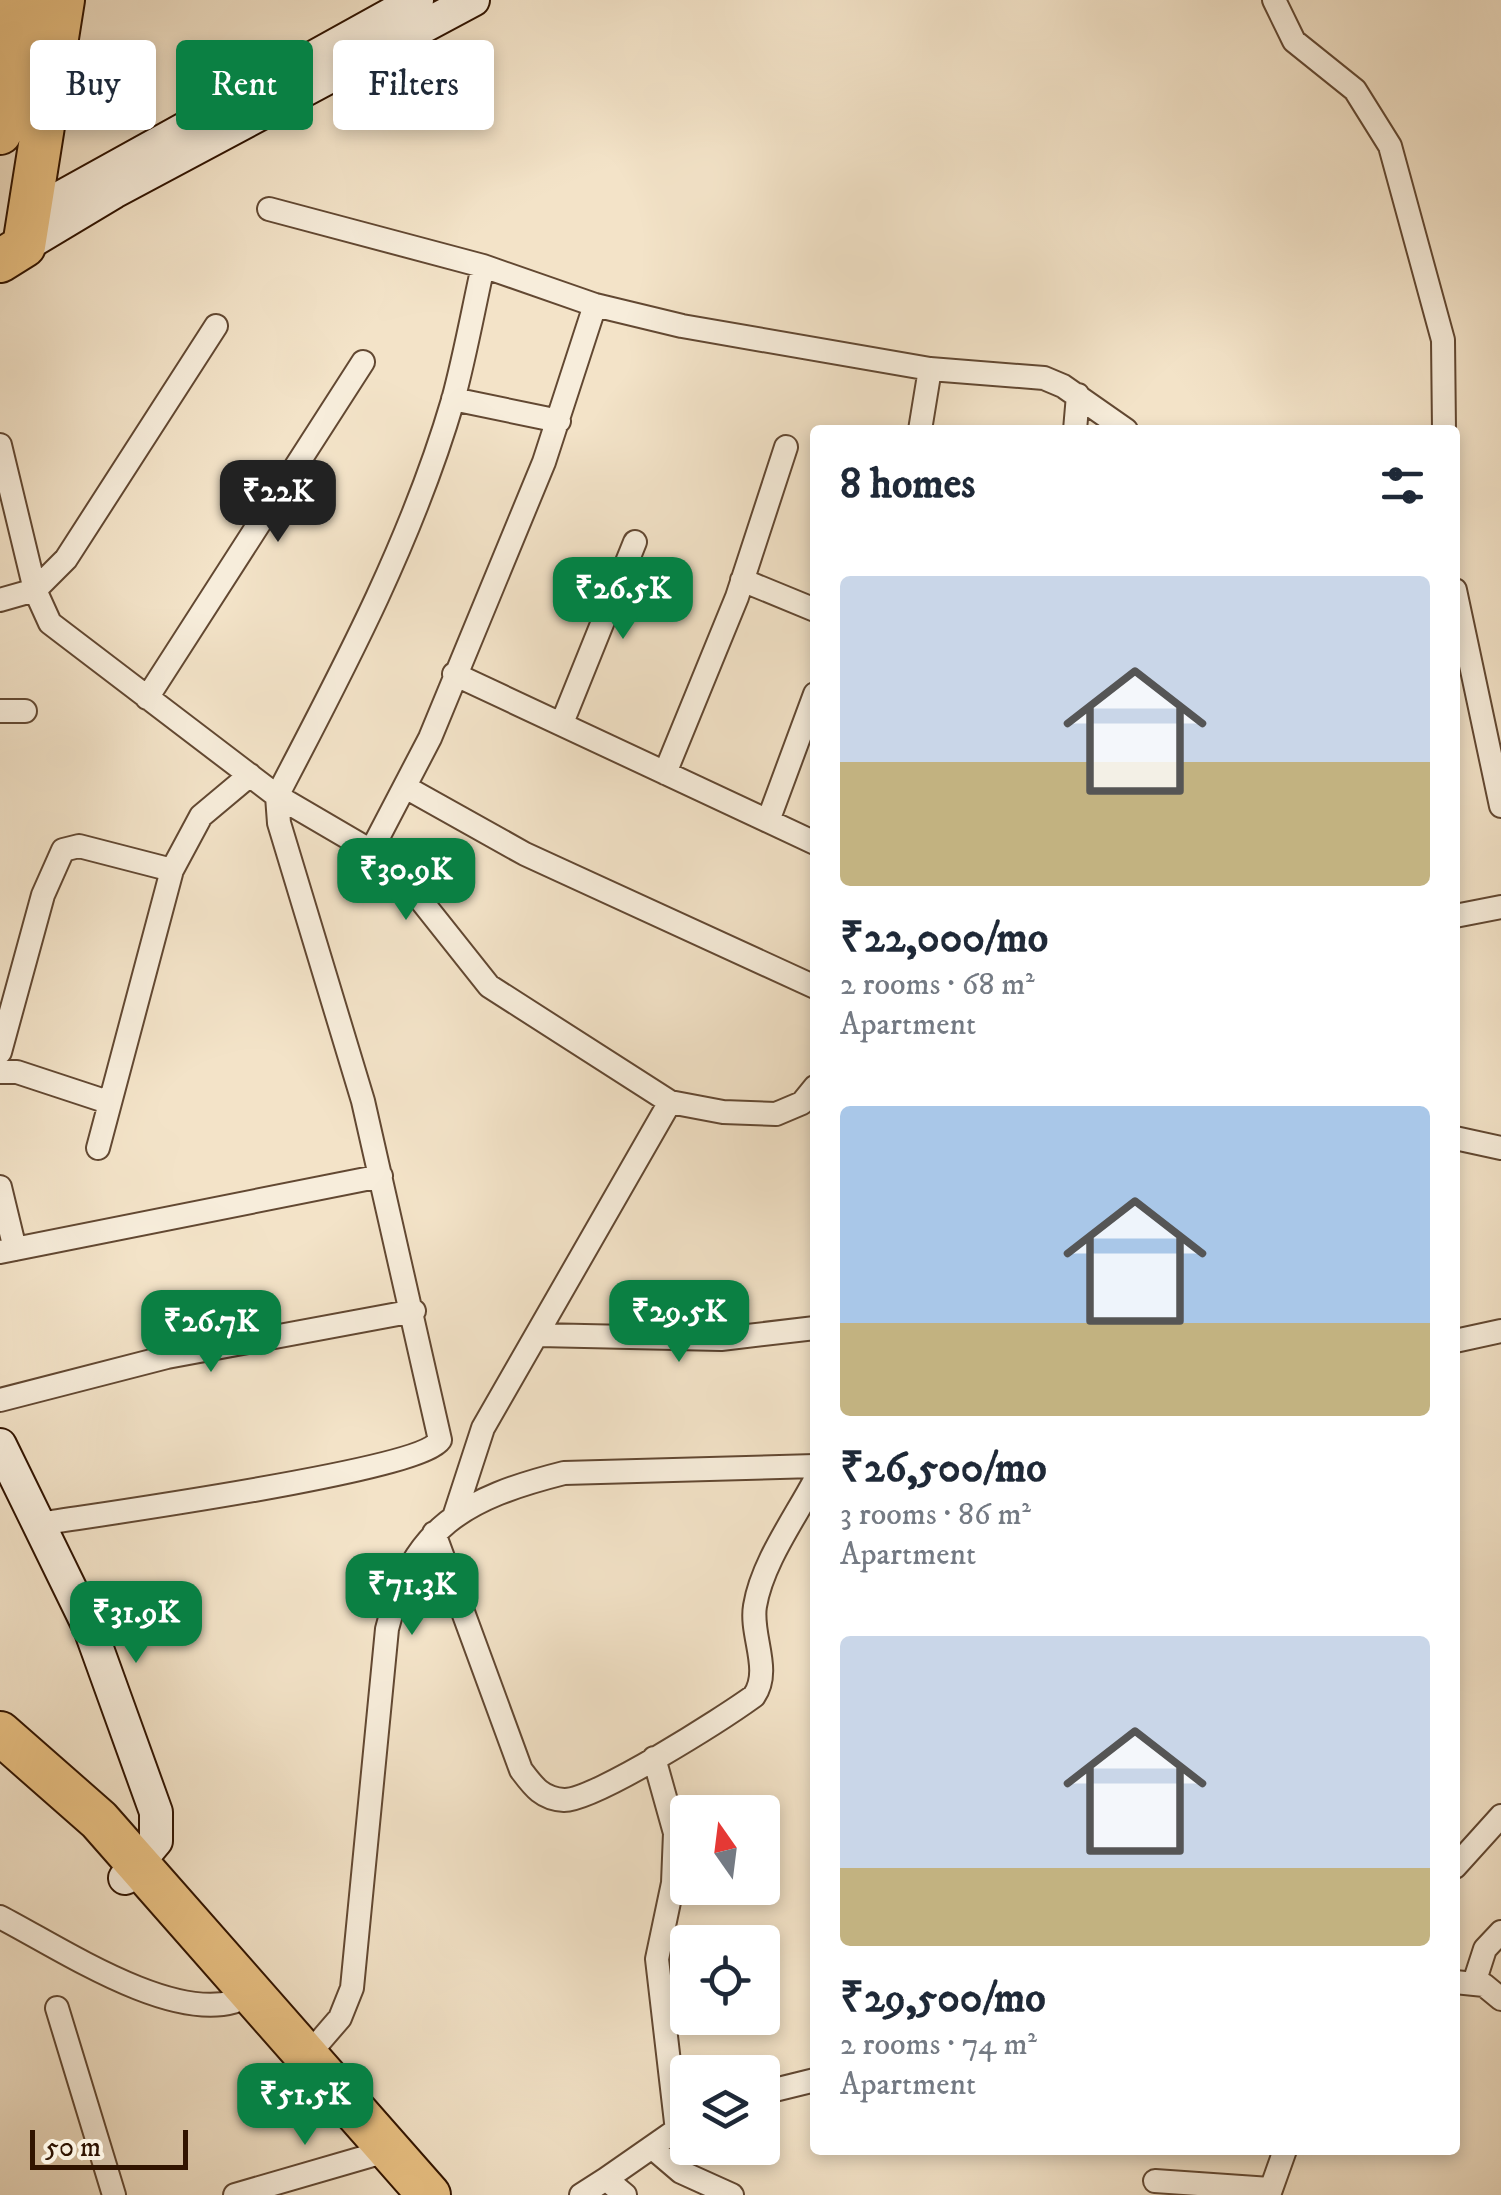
<!DOCTYPE html>
<html lang="en">
<head>
<meta charset="utf-8">
<style>
	:root { --surface:#fff; --page:#f2f2f3; --text:#1f2937; --muted:#747a83; --accent:#0b8043 }
	body { margin:0; font-family:"IM FELL DW Pica",serif; background:var(--page); color:var(--text); height:100vh; display:flex; flex-direction:column; font-size:38px; white-space:nowrap }
	* { box-sizing:border-box; margin:0 }
	p { font-size:32px; color:var(--muted) }
	.icon { flex:none; width:55px; height:55px; fill:none; stroke:currentColor; stroke-width:2; stroke-linecap:round; stroke-linejoin:round }
	.map { position:relative; flex:1; overflow:hidden }
	.details { position:absolute; left:810px; top:425px; width:650px; height:1730px; display:flex; flex-direction:column; background:var(--surface); border-radius:10px; box-shadow:0 5px 15px #0003 }
	.details>* { flex:none }
	.guide { position:absolute; left:30px; top:40px; width:630px; height:90px; display:flex; gap:20px }
	.needle { width:65px; rotate:346deg }
	.buttons { position:absolute; left:670px; top:1795px; display:grid; gap:20px }
	.buttons a { display:grid; place-items:center; width:110px; height:110px; border-radius:10px; background:var(--surface); box-shadow:0 5px 15px #0003; font-size:50px }
	.scale { position:absolute; left:30px; bottom:25px; width:158px; box-sizing:border-box; padding-left:10px; border:5px solid #311400; border-top:0; font-size:28px; line-height:35px; white-space:nowrap; color:#311400; -webkit-text-stroke:8px #f7eddb; paint-order:stroke }
	.price { position:absolute; translate:-50% -85px; padding:0 22px; border-radius:20px; background:var(--accent); color:#fff; font-size:32px; line-height:65px; filter:drop-shadow(0 2px 5px #0008) }
	.price::after { content:''; position:absolute; left:50%; top:60px; width:30px; height:22px; margin-left:-15px; background:inherit; clip-path:polygon(0 0,100% 0,50% 100%) }
	.price.selected { background:#222; color:#fff }
	ul { padding:0; list-style:none }
	li { display:grid; align-content:center; gap:20px; height:530px; padding:0 30px }
	li span { display:grid; place-items:center; height:310px; border-radius:10px; color:#555 }
	li>.icon { margin-inline-start:auto }
	span .icon { width:180px; height:180px; fill:#fffc; stroke-width:1 }
	li b { font-size:42px }
	h2 { display:flex; justify-content:space-between; align-items:center; height:120px; padding:0 30px; font-size:42px }
	.pill { padding:0 35px; border-radius:10px; background:var(--surface); box-shadow:0 5px 15px #0003; font-size:35px; line-height:90px }
	.pill.selected { background:var(--accent); color:#fff }
	.map>svg:first-child { display:block }
	.lines { fill:none; stroke-linecap:round; stroke-linejoin:round }
	.street-casing { stroke:#624832; stroke-width:26 }
	.secondary-casing { stroke:#311400; stroke-width:36 }
	.highway-casing { stroke:#311400; stroke-width:46 }
	.street { stroke:#f7eddb; stroke-width:22 }
	.secondary { stroke:#f7eddb; stroke-width:32 }
	.highway { stroke:#eac284; stroke-width:42 }
</style>
</head>
<body>
<div class="map">
<svg width="1501" height="2195" viewBox="0 0 1501 2195">
	<rect width="100%" height="100%" fill="#f3e3c8"/>
	<filter id="stains"><feTurbulence type="fractalNoise" baseFrequency=".002" numOctaves="4"/><feColorMatrix values="0 0 0 0 .2 0 0 0 0 .09 0 0 0 0 .02 0 0 0 .5 -.17"/></filter>
	<radialGradient id="worn" r=".72"><stop offset=".6" stop-color="#630" stop-opacity="0"/><stop offset="1" stop-color="#630" stop-opacity=".3"/></radialGradient>
	<g class="lines">
		<g class="street-casing">
			<path id="street" d="M1274 0 1294 41 1355 90 1390 146 1443 340 1444 430
				M269 209 483 266 595 305 682 326 930 369 1044 378 1063 386 1126 430
				M453 399 559 421
				M920 430 930 369
				M1075 430 1078 395
				M0 445 35 590 50 623 277 796 371 851 400 874 489 986 670 1102 723 1112 776 1114 802 1103 815 1087
				M742 580 815 610
				M1455 590 1501 806
				M0 600 35 590 66 559 216 326
				M454 674 815 843
				M147 698 363 362
				M0 711H25
				M562 723 635 542
				M665 773 737 597 786 447
				M407 788 525 854 815 987
				M768 821 815 694
				M371 851 430 738 544 462 595 305
				M1455 916 1501 907
				M0 1052 43 895 63 850 79 846 172 870
				M0 1072H17L108 1102
				M1455 1138 1501 1148
				M98 1148 172 870 201 816 250 775
				M0 1187 15 1249
				M0 1252 381 1176
				M539 1335 721 1339 815 1328
				M1455 1341 1501 1331
				M0 1400 167 1357 414 1311
				M454 1517 483 1428 670 1102
				M39 1524C94 1515 420 1471 440 1440L363 1101 279 823 277 796C344 668 412 540 453 400 465 356 473 311 483 266
				M434 1533 521 1770C533 1786 542 1799 564 1800 594 1801 725 1717 754 1696 772 1670 750 1635 755 1606 762 1563 795 1518 815 1480
				M654 1758 675 1833 673 1883 657 1959 677 2131
				M1455 1867 1501 1816
				M0 1917C60 1948 167 2020 233 2002
				M1455 1982 1484 1985 1501 1999
				M1474 1983 1485 1949 1501 1932
				M57 2008 114 2195
				M302 2062 340 2018 352 1988 387 1629C412 1527 465 1498 564 1473L815 1466
				M762 2093 815 2080
				M654 2149 681 2172 732 2195
				M606 2179 685 2124
				M1155 2181 1270 2189
				M235 2195 390 2150
				M581 2195 606 2179 625 2195
				M1269 2195 1285 2150"/>
		</g>
		<g class="secondary-casing">
			<path id="secondary" d="M29 215 417 0
				M24 246 114 192 473 0
				M0 1445 90 1629 156 1812V1841L125 1878"/>
		</g>
		<g class="highway-casing">
			<path id="highway" d="M0 133 21 0
				M0 261 24 246 63 0
				M0 1733 99 1820 429 2195"/>
		</g>
		<use href="#street" class="street"/>
		<use href="#secondary" class="secondary"/>
		<use href="#highway" class="highway"/>
	</g>
	<rect width="100%" height="100%" filter="url(#stains)"/>
	<rect width="100%" height="100%" fill="url(#worn)"/>
</svg>
<div class="buttons">
<a><svg class="needle" viewBox="-14 -14 28 28"><path d="M0-13l5 13h-10z" fill="#e53935"/><path d="M0 13l5-13h-10z" fill="#747a83"/></svg></a>
<a><svg class="icon" aria-label="locate" viewBox="0 0 24 24"><circle cx="12" cy="12" r="6"/><path d="M12 2v4M12 18v4M2 12h4M18 12h4"/></svg></a>
<a><svg class="icon" aria-label="layers" viewBox="0 0 24 24"><path d="M12 4l9 5-9 5-9-5zM3 14l9 5 9-5"/></svg></a>
</div>
<div class="scale">50 m</div>
<b class="price selected" style="left:278px;top:545px">₹22K</b>
<b class="price" style="left:623px;top:642px">₹26.5K</b>
<b class="price" style="left:406px;top:923px">₹30.9K</b>
<b class="price" style="left:679px;top:1365px">₹29.5K</b>
<b class="price" style="left:211px;top:1375px">₹26.7K</b>
<b class="price" style="left:412px;top:1638px">₹71.3K</b>
<b class="price" style="left:136px;top:1666px">₹31.9K</b>
<b class="price" style="left:305px;top:2148px">₹51.5K</b>
<div class="guide">
<a class="pill">Buy</a>
<a class="pill selected">Rent</a>
<a class="pill">Filters</a>
</div>
<section class="details">
<h2>8 homes<svg class="icon" aria-label="filters" viewBox="0 0 24 24"><path d="M4 7h16M4 17h16"/><circle cx="9" cy="7" r="2"/><circle cx="15" cy="17" r="2"/></svg></h2>
<ul>
<li><span style="background:linear-gradient(#c9d6e8 60%,#c2b280 0)"><svg class="icon" aria-label="home" viewBox="0 0 24 24"><path d="M3 11l9-7 9 7M6 9v11h12V9"/></svg></span><div><b>₹22,000/mo</b><p>2 rooms · 68 m²</p><p>Apartment</p></div></li>
<li><span style="background:linear-gradient(#a9c7e8 70%,#c2b280 0)"><svg class="icon" aria-label="home" viewBox="0 0 24 24"><path d="M3 11l9-7 9 7M6 9v11h12V9"/></svg></span><div><b>₹26,500/mo</b><p>3 rooms · 86 m²</p><p>Apartment</p></div></li>
<li><span style="background:linear-gradient(#c9d6e8 75%,#c2b280 0)"><svg class="icon" aria-label="home" viewBox="0 0 24 24"><path d="M3 11l9-7 9 7M6 9v11h12V9"/></svg></span><div><b>₹29,500/mo</b><p>2 rooms · 74 m²</p><p>Apartment</p></div></li>
</ul>
</section>
</div>
</body>
</html>
